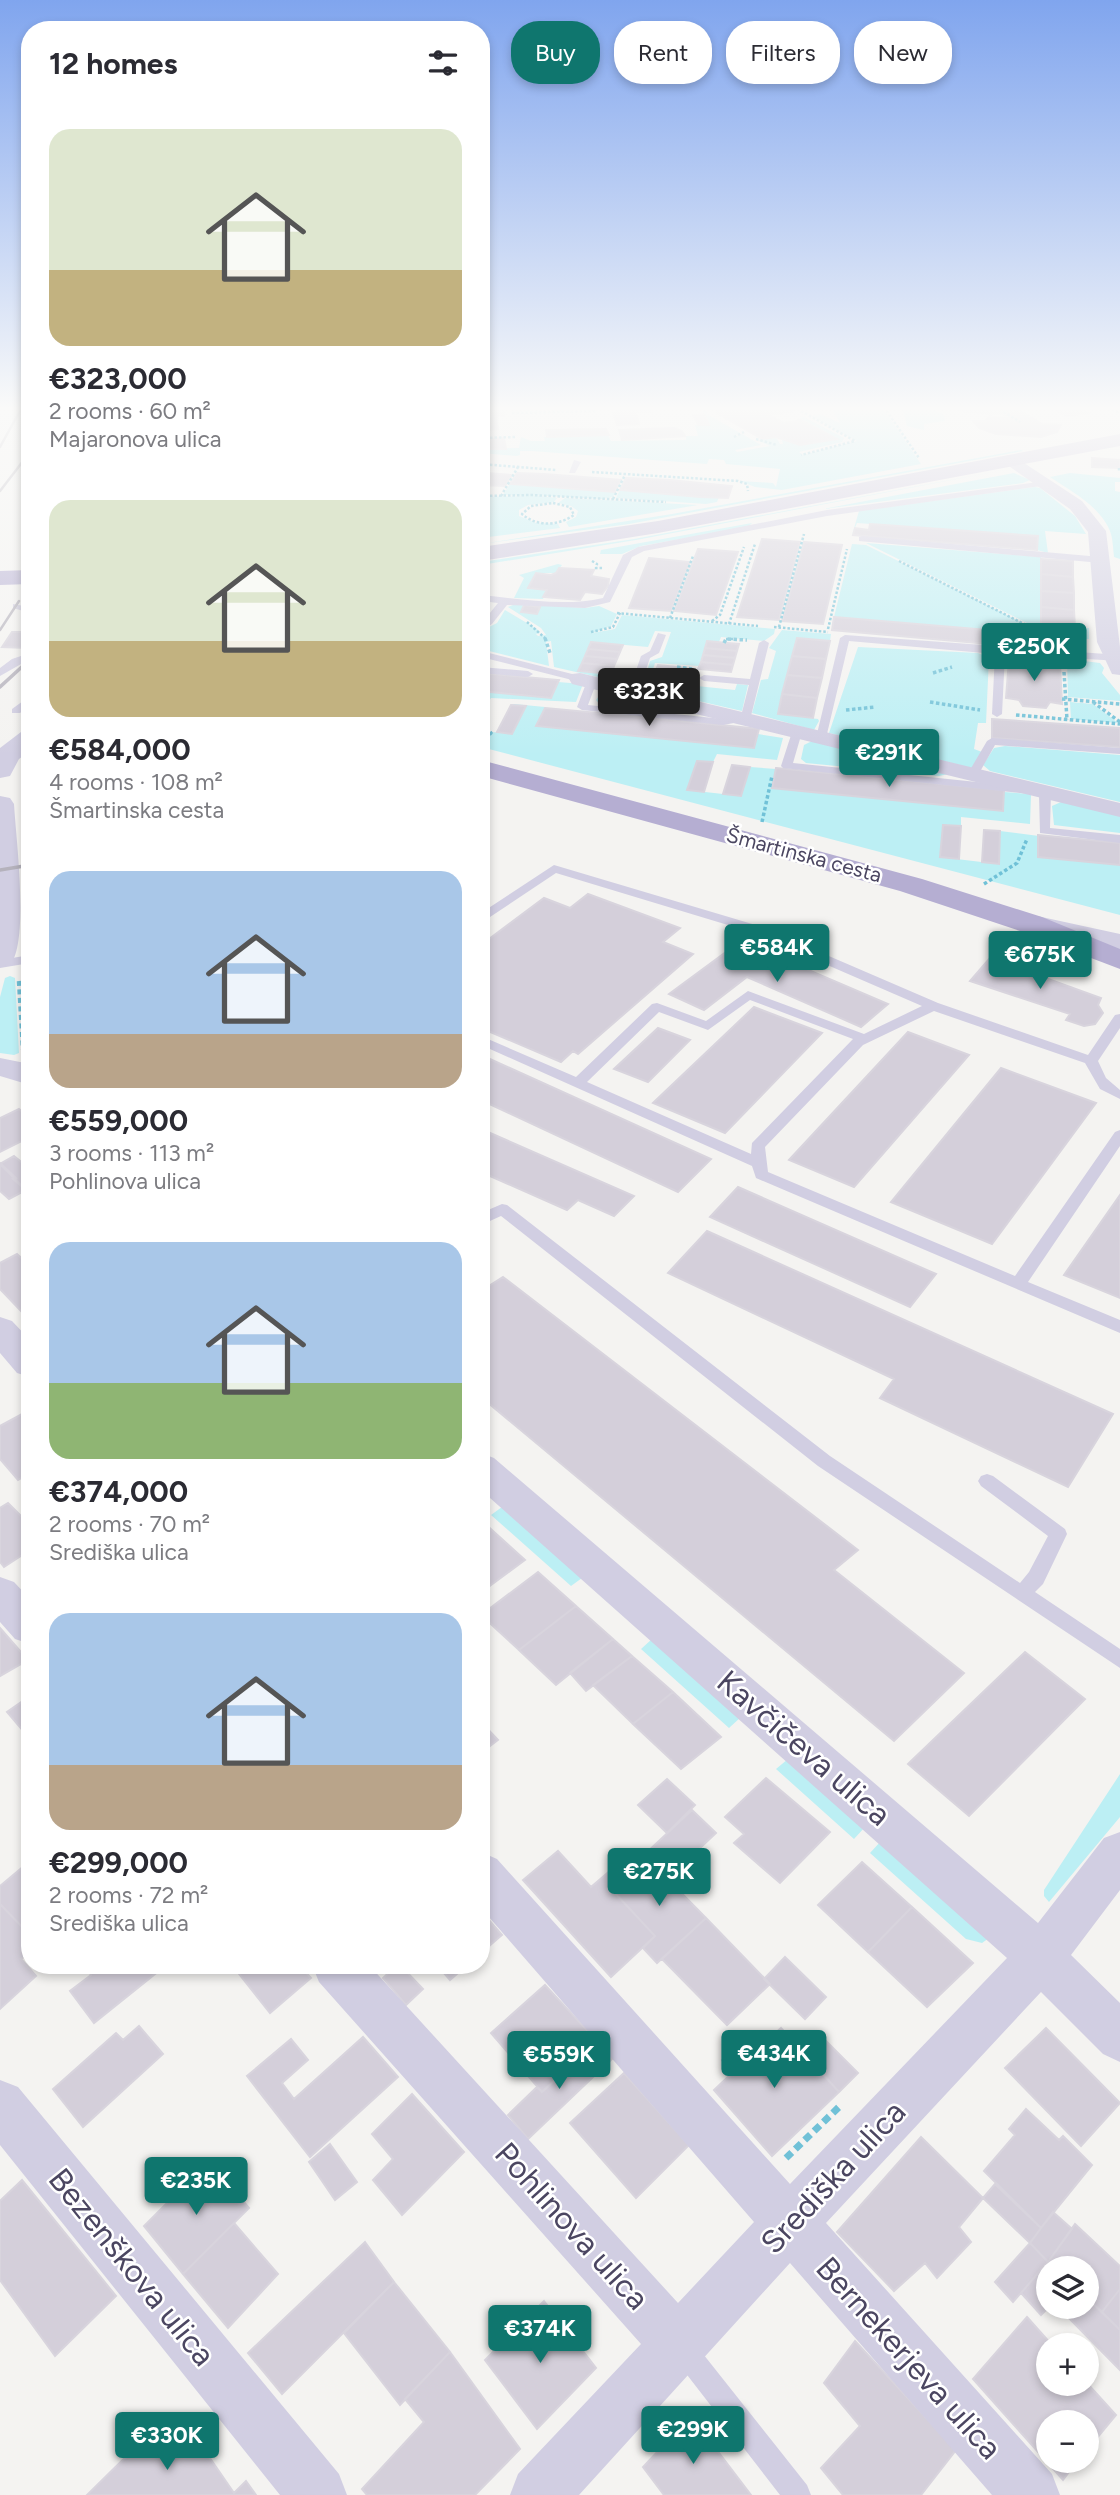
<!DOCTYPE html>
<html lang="en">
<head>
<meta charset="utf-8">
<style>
	:root { --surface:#fff; --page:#f7f7f7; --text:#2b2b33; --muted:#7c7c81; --accent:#0f766e }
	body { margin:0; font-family:Figtree,sans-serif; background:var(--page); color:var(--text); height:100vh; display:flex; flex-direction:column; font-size:26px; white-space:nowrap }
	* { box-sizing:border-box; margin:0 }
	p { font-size:23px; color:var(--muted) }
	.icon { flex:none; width:38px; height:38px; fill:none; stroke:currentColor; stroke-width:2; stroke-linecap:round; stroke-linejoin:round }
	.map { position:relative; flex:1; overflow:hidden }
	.details { position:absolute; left:21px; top:21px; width:469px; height:1953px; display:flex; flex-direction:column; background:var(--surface); border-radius:28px; box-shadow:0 4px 10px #0003 }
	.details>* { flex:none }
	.guide { position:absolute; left:511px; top:21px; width:504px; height:63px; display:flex; gap:14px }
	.controls { position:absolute; left:1036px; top:2256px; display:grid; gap:14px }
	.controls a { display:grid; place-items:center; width:63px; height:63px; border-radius:50%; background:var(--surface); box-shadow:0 4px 10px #0003; font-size:35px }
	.price { position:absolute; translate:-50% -60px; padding:0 16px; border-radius:7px; background:var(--accent); color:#fff; font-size:23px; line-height:46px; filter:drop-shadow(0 2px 4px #0008) }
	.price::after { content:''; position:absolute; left:50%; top:42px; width:21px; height:16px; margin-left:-10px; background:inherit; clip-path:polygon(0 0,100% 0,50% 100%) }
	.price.active { background:#222; color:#fff }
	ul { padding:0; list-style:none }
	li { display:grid; align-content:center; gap:14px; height:371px; padding:0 28px }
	li span { display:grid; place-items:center; height:217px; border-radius:21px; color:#555 }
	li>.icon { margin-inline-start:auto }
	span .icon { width:126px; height:126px; fill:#fffc; stroke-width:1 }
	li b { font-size:30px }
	h2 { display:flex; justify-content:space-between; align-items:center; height:84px; padding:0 28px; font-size:30px }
	.tag { padding:0 24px; border-radius:28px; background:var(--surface); box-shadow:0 4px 10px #0003; font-size:24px; line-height:63px }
	.tag.active { background:var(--accent); color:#fff }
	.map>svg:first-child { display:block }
	.green { fill:#bceff4 }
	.building { fill:#d4cfda; stroke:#d8d4dd; stroke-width:2 }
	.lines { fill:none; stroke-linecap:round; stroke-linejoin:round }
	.path-far3 { stroke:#70c1d7; stroke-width:2.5; stroke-dasharray:2.5 2; stroke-linecap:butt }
	.path-far2 { stroke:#70c1d7; stroke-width:3.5; stroke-dasharray:3.5 2.5; stroke-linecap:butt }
	.path-far1 { stroke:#70c1d7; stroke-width:4.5; stroke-dasharray:5 3.5; stroke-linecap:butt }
	.path { stroke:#70c1d7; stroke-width:7; stroke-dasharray:8 5; stroke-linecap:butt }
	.service { fill:#d1cee2; fill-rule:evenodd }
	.minor { fill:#d1cee2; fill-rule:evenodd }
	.tertiary { fill:#d1cee2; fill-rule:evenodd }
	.secondary { fill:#c8c2db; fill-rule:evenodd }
	.primary { fill:#b5aed2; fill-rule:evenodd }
	.rail-far1 { stroke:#b5b2bc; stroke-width:2.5 }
	.rail { stroke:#b5b2bc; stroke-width:3.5 }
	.labels { text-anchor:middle; stroke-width:5; stroke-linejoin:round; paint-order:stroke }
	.far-street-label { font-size:21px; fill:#4b4661; stroke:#fff }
	.near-street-label { font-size:32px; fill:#4b4661; stroke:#fff }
</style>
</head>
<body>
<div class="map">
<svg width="1120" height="2495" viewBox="0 0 1120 2495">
	<rect width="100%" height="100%" fill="#f4f3f1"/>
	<path class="green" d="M701 407H704L707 414 740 433 733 437 742 434 761 445 735 450 737 452 770 446 757 440 776 437 780 444H783L782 440 788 439 800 445 837 438 800 418 804 417 844 438 842 442 799 452 803 455 857 441 811 416 820 414 840 423 831 407H882L921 464 782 490 755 487 740 481 773 483 776 487 780 469 726 464 724 460 709 459 707 464 531 451H520V455L517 456 481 453V449L519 448 521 437 531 441H545L544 437 608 435 611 441 686 440V436H698L695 425H709Z
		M902 407H925L943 414 945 421 924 424V430L907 426Z
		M1021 450 1023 451 629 524 481 544 672 514Z
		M1004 470 636 540 481 565V562L634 539Z
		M1014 473 1030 480 1023 483 823 509Z
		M1070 473 1120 478V482H1115V491L1120 492V559L1114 557C1113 549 1113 541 1111 534 1103 508 1071 491 1050 477Z
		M510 484 615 492 613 497 602 499 531 495 557 498 554 502 528 505 519 510V516L536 523 558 524 560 528 481 538V497L526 496 503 495Z
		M1035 487 1040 488 1075 516 1086 534 1045 531 1048 553 1037 550V536L857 523 852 535 859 511Z
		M620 490 719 497 717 502 706 504 616 498Z
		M565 498 698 505 569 527 566 522 576 517 578 511 571 506 558 503Z
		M752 523 748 527 641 546 622 554H600L601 550Z
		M866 543 1041 557V625L1089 628V639H1082V632L1037 628Z
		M852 544 866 545 1021 622V647L1011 646V632L834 617Z
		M558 564 562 565 556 573H536L531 581 547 590 543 599 514 598 524 578 519 575Z
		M513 605H534H524L522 612 537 613 541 605 585 608 599 606 617 614 611 626 592 633 615 629 622 615 775 629 774 634 764 641 721 637 719 642 707 641 699 666 655 663 649 681 735 690 737 684 748 685 742 711 642 688 650 661 662 657 671 632 655 631 648 647 591 642 579 671 619 675 629 671 636 673 633 685 554 667 551 641 546 642 549 666 481 649V631L497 623 505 610 537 629 540 633 536 634 538 636 546 635 541 628 508 607Z
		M782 630 831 634 830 641 797 639 778 714 818 719 819 721 814 730 752 713 761 680 768 679 776 651 769 648Z
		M858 647 978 653 989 658 986 723H978L974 749 982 752 972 768 829 733Z
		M1067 659 1100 663 1104 668 1102 673 1120 695V701L1068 697Z
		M558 682 583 684 576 702 491 698 488 703 481 702V691L551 698Z
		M603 690 701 714 600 705 596 700Z
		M1070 702 1093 704 1118 723 1071 719Z
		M514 704 545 707 537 726 753 748 758 734 783 738 777 760 717 754 713 762 697 761 687 790 741 796 750 767 776 769 772 788 1003 811 1004 792 1031 794 1030 824 961 817V826L943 825 940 857 998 864 1000 831 1039 836V857L1120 865V915L481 747V731L512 734 525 706 511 705Z
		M812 741 948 774 939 776 806 763 801 759 804 745Z
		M1005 746 1120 755V802L990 771 983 765 994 748Z
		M1061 802 1120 814V833L1054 825 1052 806Z
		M10 976 15 978 19 1053 14 1055 0 1053V997L5 978Z
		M502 1507 582 1578 571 1586 491 1515Z
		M652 1639 741 1717 729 1728 641 1649Z
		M788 1759 865 1827 854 1839 776 1769Z
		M1120 1774V1817L1049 1902 1044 1896V1890Z
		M881 1841 989 1938 982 1943 966 1939 870 1853Z"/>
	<path class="building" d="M481 407H496V411H503L504 416H496L498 429 481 430Z
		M601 407H649L651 412H636L639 424 617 425 613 413H617L616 407Z
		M715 407H775L778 410 790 408 794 411 770 415 784 423 801 420 837 439 800 445 776 437 762 439 717 413Z
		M952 407H1014L1042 424 1061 425 1057 432 1041 437 996 434 979 428 973 421H985L989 416 1011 419 1003 414 965 412Z
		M1051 407H1078L1089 413 1067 416Z
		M704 414 709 425H698L693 415Z
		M674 428 682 431 685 436 622 440 619 430Z
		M606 429 609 435 547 437 546 430Z
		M504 438 506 449H481V440Z
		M1092 458 1120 460V468L1092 467Z
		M481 472 486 473 512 475 505 486 481 485Z
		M517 473 544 474 621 480 615 492 510 484Z
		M626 478 670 480 732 486 728 498 700 497 620 490Z
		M870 524 1038 536 1037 550 853 535 855 528 869 530Z
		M762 539 800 542 779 620 737 617Z
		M804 542 842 545 823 624 782 621Z
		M698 549 738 552 716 615 674 611Z
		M649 558 690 562 671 611 629 608Z
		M1041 559 1073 561V577L1041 574Z
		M559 568 594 570 591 576 609 579 608 586 602 594 585 592 580 600 543 597 547 590 528 588 536 573 551 575 556 573Z
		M1041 574 1073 577 1074 593 1041 591Z
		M1041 591 1074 593V610L1041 607Z
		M524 605 540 607 537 614 521 612Z
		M1041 607 1074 610 1075 628 1041 625Z
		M834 617 1011 632V646L832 630Z
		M12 632H30L28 648 2 647Z
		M797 638 830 641 826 659 792 656Z
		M707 641 727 643 739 644 737 651 705 648Z
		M591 642 623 645 620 652 588 649Z
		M705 648 737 651 735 658 703 655Z
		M588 649 620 652 617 659 585 656Z
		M703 655 735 658 733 665 701 662Z
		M585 656 617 659 614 666 582 663Z
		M792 656 826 659 822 678 787 675Z
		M1009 660 1060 664 1062 704 1050 702 1046 708 1023 706 1019 700 1006 698Z
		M701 662 733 665 731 672 698 669Z
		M582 663 614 666 611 674 578 671Z
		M658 665 677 667 686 668 684 675 655 673Z
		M481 673 559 680 551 698 481 691Z
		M655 673 684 675 681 683 651 680Z
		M787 675 822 678 817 698 782 694Z
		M782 694 817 698 813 718 778 714Z
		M511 705 526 706 512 734 497 732Z
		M545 708 652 718 759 729 754 748 536 726Z
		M992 719 1120 728V747L992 738Z
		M697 761 713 762 704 792 687 790Z
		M732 765 750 767 741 796 723 794Z
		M776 768 1004 790 1003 811 772 788Z
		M943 825 961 826 959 859 940 857Z
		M984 830 1000 831 999 864 982 862Z
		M1038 835 1120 843V865L1038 857Z
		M588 894 680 928 663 942 693 954 578 1054 573 1051 561 1062 481 1028V945L544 898 570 908Z
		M741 941 888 1004 861 1027 747 977 704 1010 669 994Z
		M990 958 1101 998 1098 1005 1103 1013 1095 1024 1084 1026 1066 1020 1070 1014 970 981Z
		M754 1007 822 1033 725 1133 653 1103Z
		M658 1028 690 1040 648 1082 614 1069Z
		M908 1032 969 1055 854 1187 789 1160Z
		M481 1055 711 1159 678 1192 481 1100Z
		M1001 1068 1096 1103 992 1244 891 1202Z
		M19 1109 30 1118V1137L0 1152V1118Z
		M481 1129 634 1196 614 1216 578 1200 567 1210 481 1172Z
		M14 1156 30 1169V1187L26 1190 0 1164Z
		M0 1163 16 1178 13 1179 26 1190 9 1199 0 1191Z
		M738 1187 936 1274 910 1307 710 1217Z
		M1120 1195V1298L1064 1275Z
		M707 1231 1113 1414 1068 1487 880 1398 894 1379 668 1273Z
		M17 1254 30 1266V1306L21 1311 0 1289V1263Z
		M503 1277 858 1550 834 1570 964 1673 894 1741 481 1397V1291Z
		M22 1414 30 1423V1473L18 1480 0 1459V1426Z
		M8 1503 30 1525V1550L4 1567 0 1562V1508Z
		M482 1521 525 1560 487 1588 481 1583Z
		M538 1572 576 1606 519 1650 481 1615Z
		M576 1606 613 1639 556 1685 519 1650Z
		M0 1628 28 1660 0 1676Z
		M613 1639 632 1656 586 1691 570 1673Z
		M1025 1652 1085 1699 969 1816 908 1764Z
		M632 1656 673 1692 633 1724 593 1685Z
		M673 1692 721 1737 681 1769 633 1724Z
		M30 1696V1739L7 1712Z
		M481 1722 498 1740 481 1753Z
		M766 1778 830 1832 780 1883 734 1843 744 1834 725 1817Z
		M667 1779 695 1805 667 1833 638 1805Z
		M692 1810 716 1833 667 1879 644 1855Z
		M558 1851 591 1887 619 1863 634 1877 615 1893 655 1936 611 1977 523 1880Z
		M644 1855 706 1918 657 1963 643 1948 655 1936 615 1893 634 1877 626 1870Z
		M30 1861V1925L24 1929 0 1904V1886Z
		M862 1862 912 1907 868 1952 818 1905Z
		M0 1904 30 1935V1952L21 1959 36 1976 0 2009Z
		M912 1907 973 1963 927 2007 868 1952Z
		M481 1911 502 1935 481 1953Z
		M706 1918 770 1984 727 2025 662 1959Z
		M785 1957 826 1997 805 2019 764 1979Z
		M84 1965H156L160 1970 94 2023 70 1991 91 1975Z
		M232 1965H299L311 1978 270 2013Z
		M397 1965H400L423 1989 406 2005 383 1978Z
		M437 1965H467L450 1980Z
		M545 1985 597 2041 542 2092 491 2033Z
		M139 2026 163 2054 83 2127 53 2089 116 2033 123 2040Z
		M781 2028 839 2092 772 2156 714 2090 733 2072 722 2060 745 2040 756 2051Z
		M1046 2028 1120 2103 1081 2146 1005 2068Z
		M363 2037 398 2077 310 2157 247 2076 291 2039 308 2060 282 2083 294 2099Z
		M825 2040 858 2073 839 2092 808 2058Z
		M597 2041 612 2059 528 2139 508 2115 537 2087 542 2092Z
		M624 2073 689 2145 636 2198 570 2123Z
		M412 2094 464 2152 402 2215 373 2180 393 2159 372 2134Z
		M1026 2109 1059 2140 1063 2136 1092 2165 1041 2228 984 2171 1015 2135 1009 2129Z
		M921 2137 983 2198 959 2227 971 2242 937 2278 925 2263 894 2291 837 2232Z
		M330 2144 357 2182 335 2200 309 2162Z
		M209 2161 249 2208 183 2274 144 2226Z
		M22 2180 116 2296 55 2356 0 2280V2201Z
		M995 2184 1041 2228 1030 2243 983 2198Z
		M1053 2212 1072 2229 1048 2262 1030 2243Z
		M234 2223 278 2274 228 2328 183 2274Z
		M1075 2224 1120 2266V2289L1102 2312 1087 2298V2268H1055L1048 2262Z
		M365 2242 394 2282 282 2394 248 2353Z
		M1030 2243 1048 2262 1013 2302 995 2282Z
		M1048 2262 1055 2268H1048L1050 2306 1041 2315 1021 2293Z
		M394 2282 450 2352 400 2405 344 2333Z
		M1120 2289V2330L1102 2312Z
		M1087 2298 1120 2330V2370L1057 2306H1087Z
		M544 2301 596 2368 537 2429 485 2360Z
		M1027 2317 1052 2345H1048V2384L1087 2383 1116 2415 1087 2450V2422H1048V2460H1078L1063 2480 973 2379Z
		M855 2341 956 2450 921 2495H843L821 2468 860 2426 824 2383Z
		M450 2352 520 2449 475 2495H367L362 2489 424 2422 405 2399Z
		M691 2416 751 2495H664L643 2467Z
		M154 2429 168 2451 190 2429 234 2493 246 2481 256 2495H87Z"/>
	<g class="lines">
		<path class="path-far3" d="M884 407 919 458
			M996 407 1020 422
			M1108 407 1119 413
			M801 411 855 441 801 455
			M512 413 597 411
			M734 437 744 432
			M481 438 515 437
			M756 439 777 445
			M481 464 556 470
			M1119 468V472
			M592 472 738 481 747 484 748 491
			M481 496 532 495 666 502
			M501 496 518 467
			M613 499 625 475
			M553 503 570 507 574 515C558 526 537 527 522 514L531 506Z
			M592 561 597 564 596 568H603
			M899 561 1044 634
			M617 613 758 626
			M670 618 693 556
			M712 621 720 615 744 547
			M527 622 546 639
			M729 624 755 544
			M774 627 828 632
			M779 627 804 534
			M828 629 847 549
			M591 632 613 627 621 611
			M726 639H735"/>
		<path class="path-far2" d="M545 638 550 653
			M724 643 726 639 747 640
			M677 667 692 669
			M1064 672 1067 720
			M933 673 952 667
			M1062 699 1120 704
			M930 702 980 710
			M1093 702 1120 722
			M846 710 875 707
			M1016 715 1120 724
			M481 743 491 733 487 728
			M762 822 772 776
			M984 884 1017 863 1027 839"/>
		<path class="path-far1" d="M19 981 23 1049"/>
		<path class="path" d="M786 2158 840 2106"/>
		<path class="service" d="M574 460 581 462 575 473H569Z
			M1046 481H1049V485L827 516 644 551 632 557 610 602 585 608 507 605 492 624 481 631V624L498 603 481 601V595C521 599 564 607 603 598L623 555 638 547 827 510Z
			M862 536 1101 557 1106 560 1101 563 859 541V537Z
			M13 604 30 607V613L13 608Z
			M658 633 666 635 659 653 650 658 638 693H630L629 691 641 656 650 651Z
			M845 635 1120 655V661L1005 654 1002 714 997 717 992 714 995 654 849 641 826 738 821 741 816 738 840 638Z
			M764 640 769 643 750 720 723 725 582 710 577 707 587 681 592 678 597 681 588 705 723 719 741 716 749 685 704 681 699 678 704 675 750 679 759 643Z
			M481 651 584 677 585 679 580 682 481 657Z
			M30 653V659L0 676V668L12 659Z
			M481 667 528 671 533 674 528 677 481 673Z
			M30 696V705L20 713H12V709Z
			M797 729 802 732 793 763 1045 789 1051 792 1050 828 1120 835V843L1040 833 1039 795 783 768 781 766 792 732Z
			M992 738 1120 748V754L995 745 977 777H969L967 775 987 741Z
			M554 865 759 926 938 1003 1088 1055 1115 1015 1120 1014V1028L1098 1061 1106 1078 1120 1090V1099L1100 1089 1085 1063 934 1011 863 1045 765 1147 768 1172 1015 1276 1115 1132 1120 1130V1146L1028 1282 1120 1320V1333L756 1178 752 1166 481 1045V1036L576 1077 652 1004 657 1003 706 1021 748 991 864 1034 922 1006 751 932 556 873 481 923V913ZM750 1000 853 1039 752 1143 751 1154 587 1082 659 1012 708 1030Z
			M30 955V963L0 968V960Z
			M502 1204 507 1205 830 1456 1020 1583 1029 1572 1048 1536 981 1486 978 1481 981 1476 987 1474 993 1476 1065 1529 1067 1534 1043 1584 1035 1592 1120 1649V1668L818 1466 501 1216 481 1225V1213Z
			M683 2336 692 2340 807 2485 811 2495H780L674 2358 670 2349 674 2340Z"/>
		<path class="minor" d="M1012 455 1082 501 1106 531 1120 647V675L1112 674 1097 642 1088 532 1070 509 1006 464 1003 460 1006 456Z
			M580 673 1120 803V817L572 684 569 679 572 674Z
			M0 1058 30 1064V1085L0 1076Z
			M0 1317 12 1321 30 1340V1377L17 1373 0 1353Z
			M481 1453 494 1458 1038 1923 1104 1838 1120 1832V1890L1071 1955 1120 2003V2062L1103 2054 1041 1992 826 2223 1052 2474 1060 2495H992L790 2263 579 2495H510L518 2474 641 2344 319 1982 312 1965H369L678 2303 754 2222 481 1908V1852L497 1859 790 2184 1007 1958 481 1490Z
			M0 1577 14 1582 30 1599V1644L15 1639 0 1622Z
			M0 2080 18 2087 339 2474 347 2495H280L0 2145Z"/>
		<path class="tertiary" d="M30 730V751L19 759 10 776 0 778V748L21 732Z
			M0 796 10 798 14 804C16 839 29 938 11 964L0 966Z
			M1037 916 1120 934V952L1026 932 1022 925 1026 918Z"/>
		<path class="secondary" d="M1120 434V446L658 533 481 561V547L658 521Z"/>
		<path class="primary" d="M30 570V584L0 585V571Z
			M481 760 922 879 1042 917 1120 949V969L1020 931 900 891 481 776Z"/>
		<path class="rail-far1" d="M0 447 22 407
			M0 491 30 452
			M0 630 19 601"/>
		<path class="rail" d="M0 687 25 664
			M0 870 30 865"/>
	</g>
	<linearGradient id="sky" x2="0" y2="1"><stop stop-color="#80a5ee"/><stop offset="0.54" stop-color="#fafaf9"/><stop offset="1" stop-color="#fafaf9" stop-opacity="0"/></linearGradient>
	<rect width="1120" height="756" fill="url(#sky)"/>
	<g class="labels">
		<g class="far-street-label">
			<text transform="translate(804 855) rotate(15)" y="7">Šmartinska cesta</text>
		</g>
		<g class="near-street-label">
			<text transform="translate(804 1748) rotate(41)" y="11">Kavčičeva ulica</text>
			<text transform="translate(833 2177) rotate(-47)" y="11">Središka ulica</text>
			<text transform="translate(572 2226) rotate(48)" y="11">Pohlinova ulica</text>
			<text transform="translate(132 2267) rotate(51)" y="11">Bezenškova ulica</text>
			<text transform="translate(909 2358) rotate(48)" y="11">Bernekerjeva ulica</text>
		</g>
	</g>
</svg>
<div class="controls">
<a><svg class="icon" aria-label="layers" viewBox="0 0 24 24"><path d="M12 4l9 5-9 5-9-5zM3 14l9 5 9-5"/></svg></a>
<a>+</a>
<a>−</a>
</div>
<b class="price" style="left:1034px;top:683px">€250K</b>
<b class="price active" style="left:649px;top:728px">€323K</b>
<b class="price" style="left:889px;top:789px">€291K</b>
<b class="price" style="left:777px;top:984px">€584K</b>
<b class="price" style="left:1040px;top:991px">€675K</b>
<b class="price" style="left:659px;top:1908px">€275K</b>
<b class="price" style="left:774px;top:2090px">€434K</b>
<b class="price" style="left:559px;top:2091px">€559K</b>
<b class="price" style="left:196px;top:2217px">€235K</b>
<b class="price" style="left:540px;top:2365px">€374K</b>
<b class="price" style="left:693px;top:2466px">€299K</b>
<b class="price" style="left:167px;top:2472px">€330K</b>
<div class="guide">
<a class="tag active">Buy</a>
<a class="tag">Rent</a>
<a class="tag">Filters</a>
<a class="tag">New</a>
</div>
<section class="details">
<h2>12 homes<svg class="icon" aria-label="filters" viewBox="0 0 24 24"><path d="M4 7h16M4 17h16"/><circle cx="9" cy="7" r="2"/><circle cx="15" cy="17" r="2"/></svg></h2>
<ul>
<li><span style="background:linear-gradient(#dfe7d0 65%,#c2b280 0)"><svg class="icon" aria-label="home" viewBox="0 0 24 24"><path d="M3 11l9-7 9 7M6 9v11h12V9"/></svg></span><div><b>€323,000</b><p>2 rooms · 60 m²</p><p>Majaronova ulica</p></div></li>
<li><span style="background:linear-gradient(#dfe7d0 65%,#c2b280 0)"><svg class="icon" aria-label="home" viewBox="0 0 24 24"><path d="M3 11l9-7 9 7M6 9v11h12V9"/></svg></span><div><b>€584,000</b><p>4 rooms · 108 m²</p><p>Šmartinska cesta</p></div></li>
<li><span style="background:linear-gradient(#a9c7e8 75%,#b9a48a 0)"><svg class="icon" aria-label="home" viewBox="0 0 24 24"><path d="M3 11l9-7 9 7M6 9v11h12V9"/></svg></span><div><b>€559,000</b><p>3 rooms · 113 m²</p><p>Pohlinova ulica</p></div></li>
<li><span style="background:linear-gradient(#a9c7e8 65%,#8fb573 0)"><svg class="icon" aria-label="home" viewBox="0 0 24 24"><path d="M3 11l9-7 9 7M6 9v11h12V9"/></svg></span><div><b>€374,000</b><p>2 rooms · 70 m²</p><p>Središka ulica</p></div></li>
<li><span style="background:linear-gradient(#a9c7e8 70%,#b9a48a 0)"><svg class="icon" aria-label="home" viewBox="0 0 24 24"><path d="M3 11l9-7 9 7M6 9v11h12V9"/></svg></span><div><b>€299,000</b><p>2 rooms · 72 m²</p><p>Središka ulica</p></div></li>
</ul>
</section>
</div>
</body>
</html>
